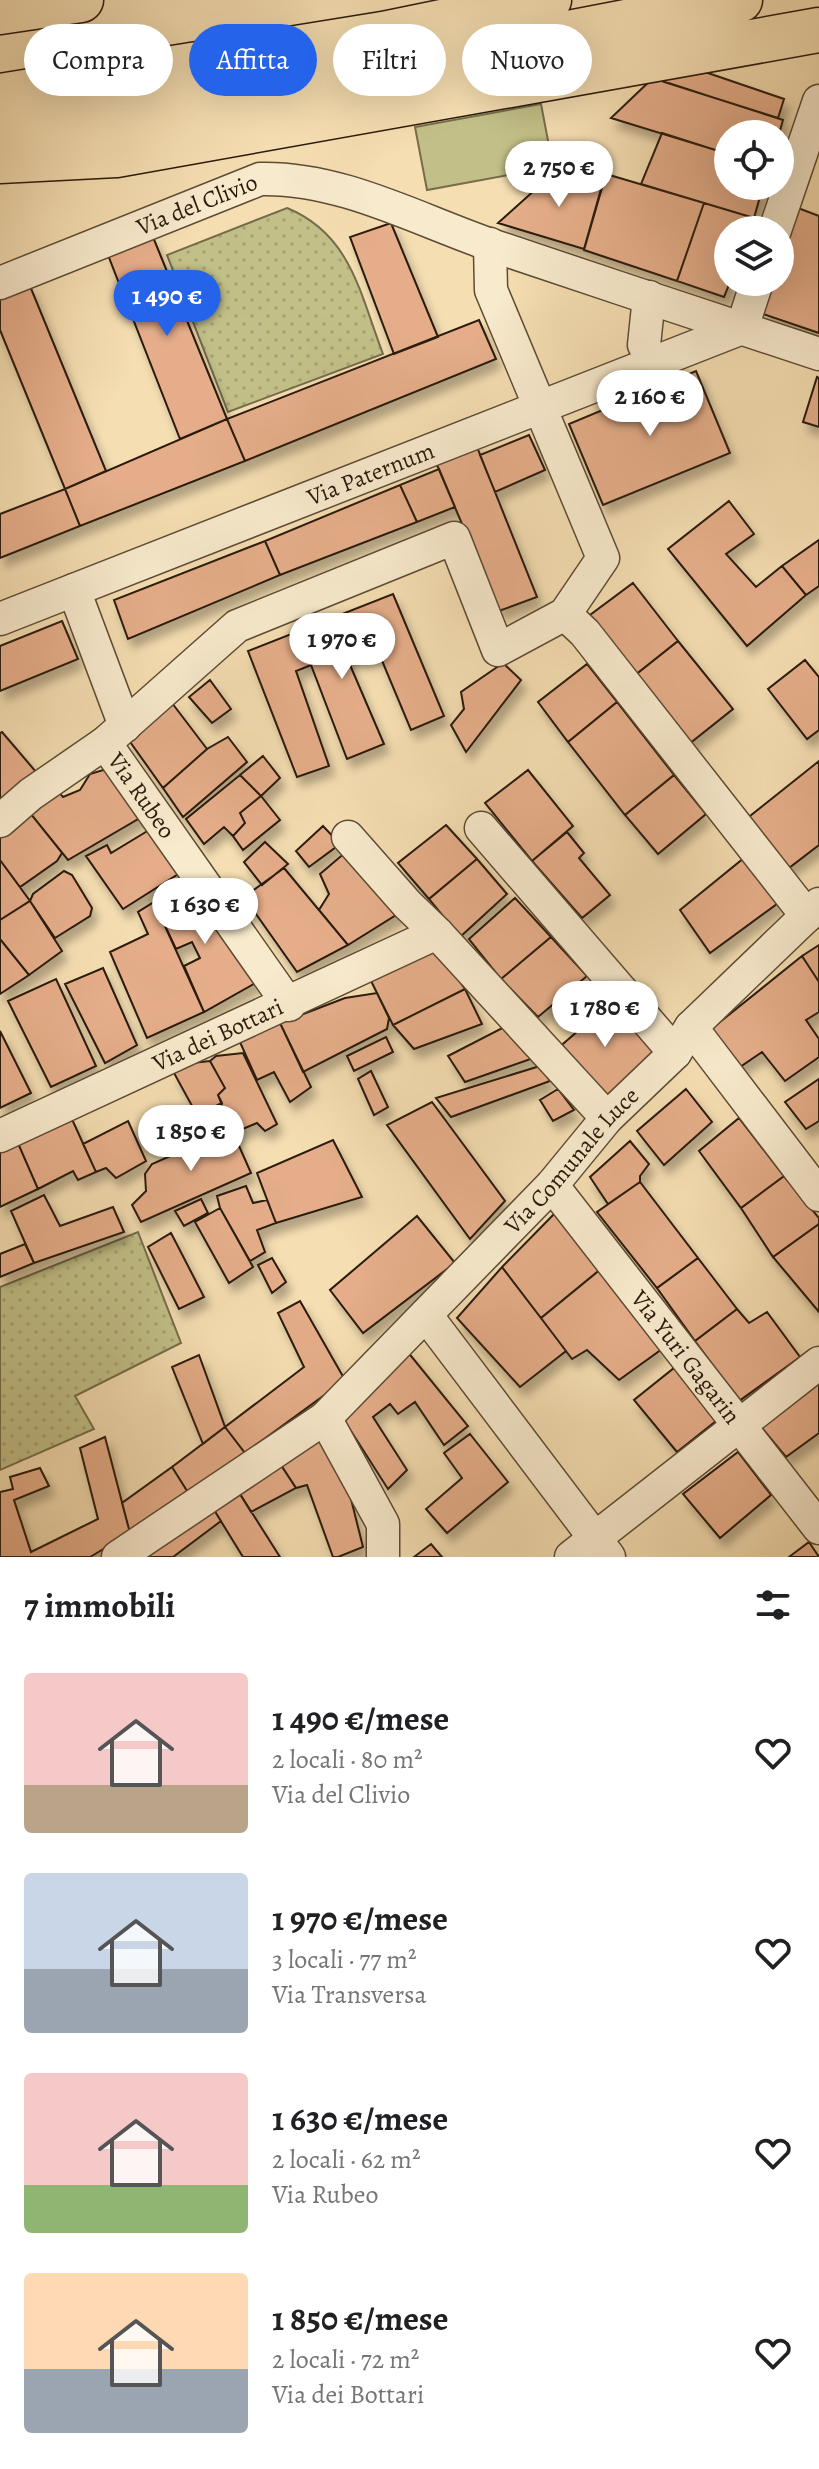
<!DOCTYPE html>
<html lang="it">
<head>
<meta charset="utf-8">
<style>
	:root { --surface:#fff; --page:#f6f6f6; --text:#202124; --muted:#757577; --accent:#2563eb }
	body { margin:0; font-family:Alegreya,serif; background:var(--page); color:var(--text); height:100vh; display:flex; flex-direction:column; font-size:30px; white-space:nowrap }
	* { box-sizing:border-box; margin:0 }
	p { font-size:26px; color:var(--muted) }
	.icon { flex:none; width:44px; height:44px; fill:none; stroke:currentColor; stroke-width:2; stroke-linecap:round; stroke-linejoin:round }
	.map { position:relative; height:1557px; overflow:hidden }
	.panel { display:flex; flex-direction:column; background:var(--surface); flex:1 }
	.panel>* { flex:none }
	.guide { position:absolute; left:24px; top:24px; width:772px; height:72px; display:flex; gap:16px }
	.tools { position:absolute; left:714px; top:120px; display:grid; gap:16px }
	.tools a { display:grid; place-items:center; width:80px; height:80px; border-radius:50%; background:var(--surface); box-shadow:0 8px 32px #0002; font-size:40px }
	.price { position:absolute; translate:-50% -68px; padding:0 18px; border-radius:28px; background:#fff; color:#222; font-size:26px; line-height:52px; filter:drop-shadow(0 2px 4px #0008) }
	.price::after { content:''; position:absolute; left:50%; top:48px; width:24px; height:18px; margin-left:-12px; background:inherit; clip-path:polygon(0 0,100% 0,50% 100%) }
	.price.current { background:var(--accent); color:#fff }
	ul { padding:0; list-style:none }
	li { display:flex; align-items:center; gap:24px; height:200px; padding:0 24px }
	li span { display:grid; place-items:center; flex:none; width:224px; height:160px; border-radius:8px; color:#555 }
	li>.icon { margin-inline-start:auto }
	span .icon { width:96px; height:96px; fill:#fffc; stroke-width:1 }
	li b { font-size:34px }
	h2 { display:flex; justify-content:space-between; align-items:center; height:96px; padding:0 24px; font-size:34px }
	.pill { padding:0 28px; border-radius:36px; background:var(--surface); box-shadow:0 8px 32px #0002; font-size:28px; line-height:72px }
	.pill.current { background:var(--accent); color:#fff }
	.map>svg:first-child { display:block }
	.park { fill:url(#park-dots); stroke:#766d4a; stroke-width:2 }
	.pitch { fill:#c2c088; stroke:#766d4a; stroke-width:2 }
	.building { fill:#e5ad89; stroke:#2a1a0b; stroke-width:2; filter:url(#shadow) }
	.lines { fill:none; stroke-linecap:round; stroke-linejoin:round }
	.minor-casing { stroke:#5d4b35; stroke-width:35 }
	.highway-casing { stroke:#2a1a0b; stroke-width:47 }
	.minor { stroke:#f8eacd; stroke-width:32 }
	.highway { stroke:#f5deb2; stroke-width:44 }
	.labels { text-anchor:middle; stroke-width:6; stroke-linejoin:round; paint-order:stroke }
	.street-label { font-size:24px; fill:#2a1a0b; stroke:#f8eacd }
</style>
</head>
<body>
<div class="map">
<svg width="819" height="1557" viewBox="0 0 819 1557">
	<defs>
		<pattern id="park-dots" width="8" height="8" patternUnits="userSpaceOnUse" patternTransform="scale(2)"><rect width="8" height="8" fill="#c2c088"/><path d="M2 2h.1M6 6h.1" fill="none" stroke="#a7a474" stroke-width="1.8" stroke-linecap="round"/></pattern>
		<filter id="shadow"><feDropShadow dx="5" dy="9" stdDeviation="4" flood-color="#0004"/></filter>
	</defs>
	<rect width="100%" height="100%" fill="#f5deb2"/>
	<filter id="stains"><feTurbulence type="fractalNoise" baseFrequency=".0025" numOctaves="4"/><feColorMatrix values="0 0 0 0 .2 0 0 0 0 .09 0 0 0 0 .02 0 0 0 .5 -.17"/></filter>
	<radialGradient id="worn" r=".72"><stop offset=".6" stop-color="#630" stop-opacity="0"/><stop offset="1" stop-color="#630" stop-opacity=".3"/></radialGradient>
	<path class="park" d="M287 208C351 234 360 294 383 354L228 412 167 255Z
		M138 1232 181 1343 75 1396 94 1429 0 1470V1287Z"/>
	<path class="pitch" d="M541 104 553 167 427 190 415 127Z"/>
	<path class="building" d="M705 72 784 99 778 118 664 82 674 75Z
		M653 78 783 120 779 134H728V154L611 118Z
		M662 133 728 154V186H763L754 218 641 184Z
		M557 170 603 182 584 249 498 223Z
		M606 174 704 203 677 281 584 250Z
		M704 203 754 218 749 230H728L730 282 724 297 677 281Z
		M798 208 819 216V333L760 313 771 282H780V257Z
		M391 223 438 337 394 354 350 237Z
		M153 237 227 419 180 439 108 255Z
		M30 286 106 471 65 489 0 330V297Z
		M479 320 496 359 245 461 227 419Z
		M696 371 730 453 603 505 569 424Z
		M817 377 819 378V427L803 422Z
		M227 419 245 461 80 526 65 489Z
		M529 435 545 470 495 492 480 455Z
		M475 442 537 597 499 611 434 458Z
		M439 469 455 507 417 522 400 485Z
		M400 485 417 522 280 575 265 541Z
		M65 489 80 526 0 558V514Z
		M729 501 754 534 726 554 756 587 782 566 806 595 747 646 668 549Z
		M819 540V586L806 595 782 566Z
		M265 541 280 575 128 639 114 600Z
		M633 583 678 641 634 676 590 615Z
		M393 594 444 716 411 730 373 639 344 651 384 744 347 759 311 665 296 671 329 766 297 777 248 651Z
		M62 621 78 659 0 691V646Z
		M678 641 733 709 689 744 634 676Z
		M805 660 819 677V730L807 739 768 689Z
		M503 663 521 680 466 752 451 725 464 709 461 692Z
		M587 664 617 702 568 742 538 702Z
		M210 680 231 709 212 723 189 697Z
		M617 702 674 775 625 815 568 742Z
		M172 703 207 749 163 788 128 739Z
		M2 732 37 773 0 800V733Z
		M228 737 247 762 183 817 163 788 207 749Z
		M263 756 280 778 261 796 240 775Z
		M819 761V845L785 871 745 820Z
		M103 770 113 774 145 815 68 860 30 813 59 792 63 797 80 790 90 774Z
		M528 770 573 826 532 861 485 803Z
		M240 775 261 796 240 813 245 823 233 836 224 827 204 844 186 819Z
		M674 775 706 814 658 854 625 815Z
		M261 796 280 820 243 850 233 836 245 823 240 813Z
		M30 813 62 853 57 861 20 887 0 860V832Z
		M446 825 477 859 429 899 398 863Z
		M323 826 340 844 309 867 296 851Z
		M154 827 183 871 123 909 86 856 107 845 111 853Z
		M567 832 584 853 579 858 610 895 582 918 532 861Z
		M265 842 288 864 262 885 244 862Z
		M347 851 404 910 348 945 319 910 329 894 320 874Z
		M744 858 781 901 710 953 680 910Z
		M477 859 507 894 460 937 429 899Z
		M0 860 30 901 0 920Z
		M284 868 348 945 297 972 244 897Z
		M64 871 72 875 92 908 90 916 55 938 30 901 33 894Z
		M190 878 259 981 204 1012 184 966 200 958 192 942 176 949 154 902Z
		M515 898 551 937 501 979 469 939Z
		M30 901 62 951 29 975 0 939V920Z
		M154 902 204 1012 147 1038 110 952 148 934 138 912Z
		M551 937 587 976 538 1017 501 979Z
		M0 939 29 975 0 994Z
		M819 945V982L802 956Z
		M436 947 465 989 393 1025 370 979Z
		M802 956 819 982V1012L806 1020 819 1039V1057L785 1081 762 1052 737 1069 710 1030Z
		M103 968 137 1045 105 1063 65 984Z
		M56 979 96 1066 51 1087 8 1001Z
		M465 989 482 1024 414 1049 393 1025Z
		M602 990 658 1055 597 1105 556 1050 586 1024 575 1012Z
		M377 993 389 1018 387 1029 303 1072 280 1023 345 998Z
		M280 1023 311 1087 290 1102 274 1072 257 1080 239 1040Z
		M512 1023 539 1056 465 1082 448 1056Z
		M0 1031 31 1093 0 1108Z
		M386 1037 393 1052 354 1071 347 1056Z
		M243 1053 277 1124 265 1131 257 1123 233 1133 218 1095 225 1088 210 1061 216 1056Z
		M210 1061 225 1088 218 1095 222 1103 197 1115 174 1073 192 1063Z
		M540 1066 550 1081 451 1117 436 1098Z
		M371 1071 388 1107 374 1115 358 1079Z
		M819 1079V1121L806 1129 785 1102Z
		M558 1089 574 1110 553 1121 540 1100Z
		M686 1089 712 1122 664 1165 637 1131Z
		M432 1102 505 1201 470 1239 387 1125Z
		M71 1117 96 1172 78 1180 73 1171 38 1189 17 1141Z
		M739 1118 784 1176 741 1208 699 1151Z
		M128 1121 146 1161 116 1178 106 1168 96 1172 83 1144Z
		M202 1129 210 1138 232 1130 251 1173 141 1222 132 1205 146 1191 145 1174 152 1164 182 1151 181 1142Z
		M333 1140 362 1197 276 1223 257 1173Z
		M17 1141 38 1189 0 1207V1149Z
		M630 1141 649 1164 640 1176V1182L608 1204 590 1177Z
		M784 1176 819 1218V1224L773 1257 741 1208Z
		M640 1182 698 1258 657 1288 597 1212Z
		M246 1186 253 1203 267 1200 276 1223 257 1230 265 1252 250 1261 220 1208 217 1196Z
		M44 1195 60 1226 113 1207 124 1232 34 1263 11 1211Z
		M201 1199 208 1213 184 1226 175 1211Z
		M220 1208 253 1267 229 1283 195 1222Z
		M555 1213 602 1268 541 1318 502 1267Z
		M417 1216 455 1263 363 1333 330 1290Z
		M819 1224V1312L773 1257Z
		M171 1233 204 1297 179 1309 148 1247Z
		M25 1244 34 1263 0 1277V1254Z
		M272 1258 286 1282 272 1293 258 1265Z
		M698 1258 737 1309 695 1341 657 1288Z
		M502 1267 566 1351 520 1387 457 1318Z
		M602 1268 662 1349 619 1380 587 1350 572 1359 541 1318Z
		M300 1301 345 1380 245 1453 225 1427 304 1367 278 1313Z
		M737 1309 749 1323 767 1312 800 1357 739 1401 695 1341Z
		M407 1351 468 1426 444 1445 415 1402 398 1414 390 1404 373 1417 407 1470 388 1489 342 1417Z
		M199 1355 225 1427 203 1444 172 1367Z
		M674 1368 716 1421 677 1452 634 1400Z
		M819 1383V1433L786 1457 761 1427Z
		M225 1427 245 1453 189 1494 172 1467Z
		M470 1434 508 1482 447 1533 426 1509 462 1478 444 1453Z
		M105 1437 130 1533 90 1557H0V1492L13 1489 10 1477 40 1468 49 1486 14 1500 31 1552 98 1519 80 1448Z
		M320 1440 347 1483 363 1547 338 1557H333L307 1485 296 1488 279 1462Z
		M738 1452 771 1495 720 1538 683 1494Z
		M279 1462 296 1488 251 1512 235 1486Z
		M172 1467 189 1494 130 1533 122 1503Z
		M235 1486 280 1557H243L211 1505Z
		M211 1505 221 1521 173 1557H133Z
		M809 1542 819 1557H789Z
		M431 1544 442 1557H414Z"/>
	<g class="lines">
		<g class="minor-casing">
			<g id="minor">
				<path d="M775 230 819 101"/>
				<path id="s1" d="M0 283 260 179C340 177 416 219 491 245 600 282 710 318 819 354"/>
				<path d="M742 328 757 282"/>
				<path d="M644 345 649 297"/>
				<path d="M74 590 125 726"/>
				<path d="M565 614 585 633 807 916"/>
				<path id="s2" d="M0 619 742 328"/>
				<path id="s3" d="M105 743 289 1005"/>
				<path d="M0 821 31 794 105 743 237 626 454 538 498 650 565 614 603 558 491 290 490 244"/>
				<path d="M481 828 675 1053"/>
				<path d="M348 837 407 904 437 933"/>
				<path d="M691 1027 819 1195"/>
				<path id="s4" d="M0 1136 437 933 607 1118"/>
				<path id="s5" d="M552 1185 819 1528"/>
				<path d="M426 1315 609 1557"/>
				<path d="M325 1418 383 1524V1557"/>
				<path id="s6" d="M118 1557 325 1418 552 1185 607 1118 675 1053 691 1027 819 904"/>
				<path d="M571 1557 819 1363"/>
			</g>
		</g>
		<g class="highway-casing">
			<path id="highway" d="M0 12 81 0
				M0 96 383 34 549 0
				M0 132 392 67 740 0
				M0 161 116 155 819 30"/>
		</g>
		<use href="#minor" class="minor"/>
		<use href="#highway" class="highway"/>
	</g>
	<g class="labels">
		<g class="street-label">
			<text dy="8" stroke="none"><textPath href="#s1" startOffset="212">Via del Clivio</textPath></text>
			<text dy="8" stroke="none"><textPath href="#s2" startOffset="398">Via Paternum</textPath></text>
			<text dy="8" stroke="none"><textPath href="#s3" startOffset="64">Via Rubeo</textPath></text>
			<text dy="8" stroke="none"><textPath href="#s4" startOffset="240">Via dei Bottari</textPath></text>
			<text dy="8" stroke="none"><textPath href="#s6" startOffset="606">Via Comunale Luce</textPath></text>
			<text dy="8" stroke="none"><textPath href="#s5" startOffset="218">Via Yuri Gagarin</textPath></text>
		</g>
	</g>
	<rect width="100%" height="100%" filter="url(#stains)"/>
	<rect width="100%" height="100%" fill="url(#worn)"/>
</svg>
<div class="tools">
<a><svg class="icon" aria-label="locate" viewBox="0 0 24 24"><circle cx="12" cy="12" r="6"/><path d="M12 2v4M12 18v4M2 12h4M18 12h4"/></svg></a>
<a><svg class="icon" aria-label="layers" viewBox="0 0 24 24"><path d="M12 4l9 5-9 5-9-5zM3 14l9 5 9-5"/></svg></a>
</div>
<b class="price" style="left:559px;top:209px">2 750 €</b>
<b class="price current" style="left:167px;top:338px">1 490 €</b>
<b class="price" style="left:650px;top:438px">2 160 €</b>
<b class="price" style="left:342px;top:681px">1 970 €</b>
<b class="price" style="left:205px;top:946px">1 630 €</b>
<b class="price" style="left:605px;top:1049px">1 780 €</b>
<b class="price" style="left:191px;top:1173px">1 850 €</b>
<div class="guide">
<a class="pill">Compra</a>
<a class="pill current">Affitta</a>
<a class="pill">Filtri</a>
<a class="pill">Nuovo</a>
</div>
</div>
<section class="panel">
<h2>7 immobili<svg class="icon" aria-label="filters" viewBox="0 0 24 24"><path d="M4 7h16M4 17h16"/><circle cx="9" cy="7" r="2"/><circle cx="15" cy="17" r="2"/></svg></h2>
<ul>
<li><span style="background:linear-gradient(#f6c9c9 70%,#b9a48a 0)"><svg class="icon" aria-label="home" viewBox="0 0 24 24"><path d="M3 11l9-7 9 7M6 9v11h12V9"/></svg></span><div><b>1 490 €/mese</b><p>2 locali · 80 m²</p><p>Via del Clivio</p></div><svg class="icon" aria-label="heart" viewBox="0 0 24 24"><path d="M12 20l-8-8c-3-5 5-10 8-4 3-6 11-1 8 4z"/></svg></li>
<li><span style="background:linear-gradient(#c9d6e8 60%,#9aa5b1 0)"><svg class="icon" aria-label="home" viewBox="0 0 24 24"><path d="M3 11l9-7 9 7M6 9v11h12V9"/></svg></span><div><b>1 970 €/mese</b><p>3 locali · 77 m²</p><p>Via Transversa</p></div><svg class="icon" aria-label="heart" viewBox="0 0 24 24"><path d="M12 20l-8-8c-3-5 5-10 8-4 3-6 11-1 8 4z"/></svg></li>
<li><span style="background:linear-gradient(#f6c9c9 70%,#8fb573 0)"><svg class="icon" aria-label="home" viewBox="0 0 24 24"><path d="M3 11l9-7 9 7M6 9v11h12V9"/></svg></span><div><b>1 630 €/mese</b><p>2 locali · 62 m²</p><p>Via Rubeo</p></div><svg class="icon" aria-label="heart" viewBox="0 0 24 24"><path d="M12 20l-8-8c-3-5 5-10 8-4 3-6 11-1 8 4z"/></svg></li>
<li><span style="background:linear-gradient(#ffd9b3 60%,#9aa5b1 0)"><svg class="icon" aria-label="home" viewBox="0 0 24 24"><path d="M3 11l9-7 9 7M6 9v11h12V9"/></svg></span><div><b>1 850 €/mese</b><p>2 locali · 72 m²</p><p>Via dei Bottari</p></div><svg class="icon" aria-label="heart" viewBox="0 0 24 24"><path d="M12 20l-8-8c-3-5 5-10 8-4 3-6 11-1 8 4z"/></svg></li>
</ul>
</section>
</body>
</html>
